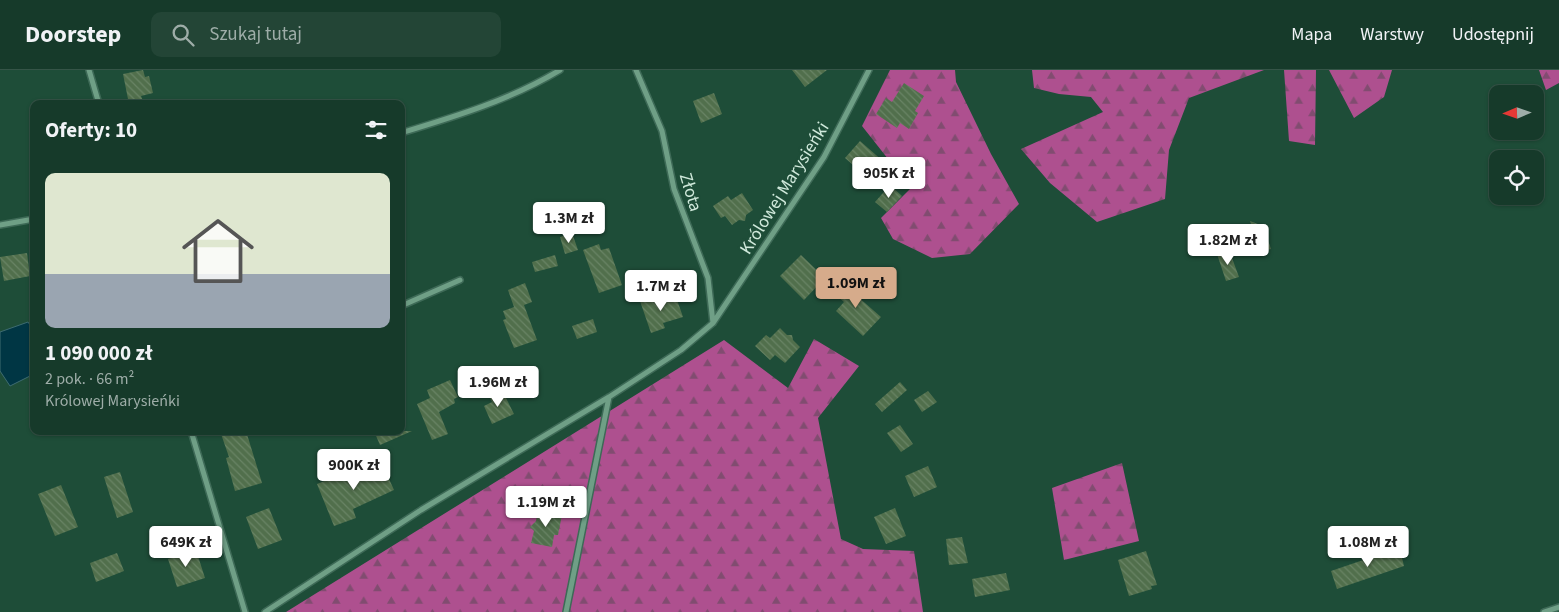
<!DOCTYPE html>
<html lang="pl">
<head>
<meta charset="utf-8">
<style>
	:root { --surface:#163a2a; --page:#234536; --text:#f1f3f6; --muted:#9eada8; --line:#355447; --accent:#d6ab8b }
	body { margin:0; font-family:"Source Sans 3",sans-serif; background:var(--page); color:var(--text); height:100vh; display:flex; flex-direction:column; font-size:19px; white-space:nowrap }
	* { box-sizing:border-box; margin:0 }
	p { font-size:16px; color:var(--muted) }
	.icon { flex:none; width:28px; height:28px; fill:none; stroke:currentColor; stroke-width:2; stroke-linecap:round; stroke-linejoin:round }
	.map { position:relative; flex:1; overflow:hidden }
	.sheet { position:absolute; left:30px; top:30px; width:375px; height:335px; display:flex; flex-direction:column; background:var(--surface); border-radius:10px; box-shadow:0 1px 4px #0004,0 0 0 1px var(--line) }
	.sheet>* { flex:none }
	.needle { width:32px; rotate:268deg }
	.controls { position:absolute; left:1489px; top:15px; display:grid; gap:10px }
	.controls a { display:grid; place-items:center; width:55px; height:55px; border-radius:10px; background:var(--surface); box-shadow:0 1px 4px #0004,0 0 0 1px var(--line); font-size:25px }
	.price { position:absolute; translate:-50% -42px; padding:0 11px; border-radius:5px; background:#fff; color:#222; font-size:16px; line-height:32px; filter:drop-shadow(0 1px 2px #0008) }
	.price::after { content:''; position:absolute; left:50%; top:30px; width:15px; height:11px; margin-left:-8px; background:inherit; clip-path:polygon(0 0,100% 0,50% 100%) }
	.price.on { background:var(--accent); color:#111 }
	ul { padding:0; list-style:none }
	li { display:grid; align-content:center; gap:10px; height:265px; padding:0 15px }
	li span { display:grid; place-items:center; height:155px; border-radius:10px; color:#555 }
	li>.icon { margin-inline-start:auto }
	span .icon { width:90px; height:90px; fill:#fffc; stroke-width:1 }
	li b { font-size:21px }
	h2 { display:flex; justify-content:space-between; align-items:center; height:60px; padding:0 15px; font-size:21px }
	header { display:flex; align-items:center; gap:30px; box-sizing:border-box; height:70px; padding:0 25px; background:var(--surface); border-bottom:1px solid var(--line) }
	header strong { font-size:24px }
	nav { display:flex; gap:28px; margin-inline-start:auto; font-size:18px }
	.search { width:350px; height:45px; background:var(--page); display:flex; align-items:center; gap:12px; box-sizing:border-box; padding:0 18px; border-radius:10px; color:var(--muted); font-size:19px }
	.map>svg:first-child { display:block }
	.forest { fill:url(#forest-firs) }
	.water { fill:#003644; stroke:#3e6c71 }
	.building { fill:url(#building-back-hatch) }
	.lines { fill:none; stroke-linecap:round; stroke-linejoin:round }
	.minor-casing { stroke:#3e6a57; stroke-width:8 }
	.minor { stroke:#6f9f86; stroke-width:5 }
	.labels { text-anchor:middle; stroke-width:4.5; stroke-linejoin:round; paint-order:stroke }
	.street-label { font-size:18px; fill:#d0e9db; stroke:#1e4d38 }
</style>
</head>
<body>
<header>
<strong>Doorstep</strong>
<div class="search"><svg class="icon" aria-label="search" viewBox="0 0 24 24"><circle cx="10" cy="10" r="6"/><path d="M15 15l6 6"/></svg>Szukaj tutaj</div>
<nav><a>Mapa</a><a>Warstwy</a><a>Udostępnij</a></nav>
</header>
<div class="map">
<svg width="1559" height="542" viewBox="0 0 1559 542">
	<defs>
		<pattern id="forest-firs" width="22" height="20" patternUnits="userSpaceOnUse" patternTransform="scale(1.25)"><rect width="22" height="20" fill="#ae508f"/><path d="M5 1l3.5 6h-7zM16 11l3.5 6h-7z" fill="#814c70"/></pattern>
		<pattern id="building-back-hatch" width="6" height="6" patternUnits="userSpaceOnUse" patternTransform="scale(1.25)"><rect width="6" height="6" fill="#516f4c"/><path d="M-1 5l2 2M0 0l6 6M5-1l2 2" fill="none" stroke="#698465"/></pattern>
	</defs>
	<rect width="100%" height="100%" fill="#1e4d38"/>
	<path class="forest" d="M890 0H955L956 12 991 84 1019 134 970 184 932 188 893 169 881 148 911 118 862 56Z
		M1032 0H1264L1189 28 1169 80 1165 129 1097 152 1050 113 1021 79 1103 42 1091 27 1059 24 1034 18Z
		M1284 0H1316L1315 75 1289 71Z
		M1329 0H1392L1384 27 1354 48Z
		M1539 0H1559V13L1546 20Z
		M814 269 859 296 818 348 841 469 863 479 914 481 923 542H286L724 270 788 318Z
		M1122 393 1139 471 1064 490 1052 418Z"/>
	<path class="water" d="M28 252 34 261V304L10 316 0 301V262Z"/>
	<path class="building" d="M143 0 145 7 149 6 153 23 141 26 143 31 129 34 123 4Z
		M792 0H827L805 17Z
		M904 13 924 26 915 41 918 43 909 59 900 53 897 58 876 44 886 28 892 32Z
		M714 23 722 44 701 53 693 31Z
		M860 71 892 99 877 116 845 88Z
		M890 115 902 126 887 142 875 132Z
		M742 123 753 140 746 145 745 151 739 150 732 155 725 146 721 148 713 136 728 126 731 130Z
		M1250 151 1263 156 1271 179 1260 182Z
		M572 163 578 180 565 184 560 167Z
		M599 174 601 180 609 178 622 215 599 223 583 180Z
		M1229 180 1239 207 1226 211 1217 184Z
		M27 183 30 206 4 211 0 187Z
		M555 185 558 196 535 202 532 192Z
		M801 185 825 208 804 230 780 206Z
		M850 210 861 220 857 226 881 247 863 266 836 241 844 232 836 225Z
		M525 213 532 232 524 235 537 270 514 278 503 250 506 249 503 241 514 237 508 220Z
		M675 224 683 247 663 253 665 258 651 263 640 231 653 226 655 231Z
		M593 249 597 262 577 269 572 256Z
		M780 258 787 265H792L793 270 800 277 785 293 775 285 770 290 755 276 766 265 770 268Z
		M450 310 458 327 454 329 455 333 439 342 448 364 432 370 417 334 430 328 427 320Z
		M900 312 907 320 882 342 875 334Z
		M502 320 514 344 492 354 484 336 492 332 489 326Z
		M928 321 937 332 922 342 914 330Z
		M900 355 913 374 901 382 887 363Z
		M220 361H246L262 413 235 421 226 388 229 387Z
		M374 361H412L380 375Z
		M380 389 394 420 353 439 356 448 334 456 317 414 339 405 340 407Z
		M928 396 937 417 914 427 905 406Z
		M120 402 133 442 117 448 104 407Z
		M61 415 78 457 55 466 38 424Z
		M269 438 282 470 258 479 246 447Z
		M895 438 906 466 886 474 874 447Z
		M538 440 562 445 558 465H554L552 477 531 473 534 461 530 457 536 451Z
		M962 467 968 493 949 495 946 469Z
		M1399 476 1404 496 1337 519 1331 501 1372 487 1371 485Z
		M196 480 205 508 177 517 168 489Z
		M1146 481 1157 515 1151 516 1152 519 1129 526 1118 490Z
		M117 483 124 501 96 512 90 493Z
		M1006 503 1010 520 975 527 972 509Z"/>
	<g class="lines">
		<g class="minor-casing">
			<path id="minor" d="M89 0 99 34
				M636 0 662 61 674 119 708 208 713 253
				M401 63C457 46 510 30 560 0
				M0 155 34 149
				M401 236 460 210
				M191 361 245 542
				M265 542 421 440 609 327 681 280 713 253 824 87 869 0
				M566 542 609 327
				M1544 542 1559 537"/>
		</g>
		<use href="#minor" class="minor"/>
	</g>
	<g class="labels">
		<g class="street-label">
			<text transform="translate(784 118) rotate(-58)" y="6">Królowej Marysieńki</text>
			<text transform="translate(691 122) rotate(73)" y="6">Złota</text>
		</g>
	</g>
</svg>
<div class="controls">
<a><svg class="needle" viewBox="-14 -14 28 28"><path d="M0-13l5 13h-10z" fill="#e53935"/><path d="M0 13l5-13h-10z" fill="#9eada8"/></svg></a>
<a><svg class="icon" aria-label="locate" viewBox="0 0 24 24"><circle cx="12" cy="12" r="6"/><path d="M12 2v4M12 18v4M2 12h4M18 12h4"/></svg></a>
</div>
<b class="price" style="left:889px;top:129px">905K zł</b>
<b class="price" style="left:569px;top:174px">1.3M zł</b>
<b class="price" style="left:1228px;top:196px">1.82M zł</b>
<b class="price on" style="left:856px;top:239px">1.09M zł</b>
<b class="price" style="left:661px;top:242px">1.7M zł</b>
<b class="price" style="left:498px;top:338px">1.96M zł</b>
<b class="price" style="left:354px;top:421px">900K zł</b>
<b class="price" style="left:546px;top:458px">1.19M zł</b>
<b class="price" style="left:186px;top:498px">649K zł</b>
<b class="price" style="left:1368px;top:498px">1.08M zł</b>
<section class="sheet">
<h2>Oferty: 10<svg class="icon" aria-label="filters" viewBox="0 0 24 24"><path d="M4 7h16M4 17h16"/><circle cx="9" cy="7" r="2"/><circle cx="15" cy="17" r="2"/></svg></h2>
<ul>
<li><span style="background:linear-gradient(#dfe7d0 65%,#9aa5b1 0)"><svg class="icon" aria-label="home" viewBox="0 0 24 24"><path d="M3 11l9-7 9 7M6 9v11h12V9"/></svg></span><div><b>1 090 000 zł</b><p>2 pok. · 66 m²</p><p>Królowej Marysieńki</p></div></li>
</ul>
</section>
</div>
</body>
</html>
